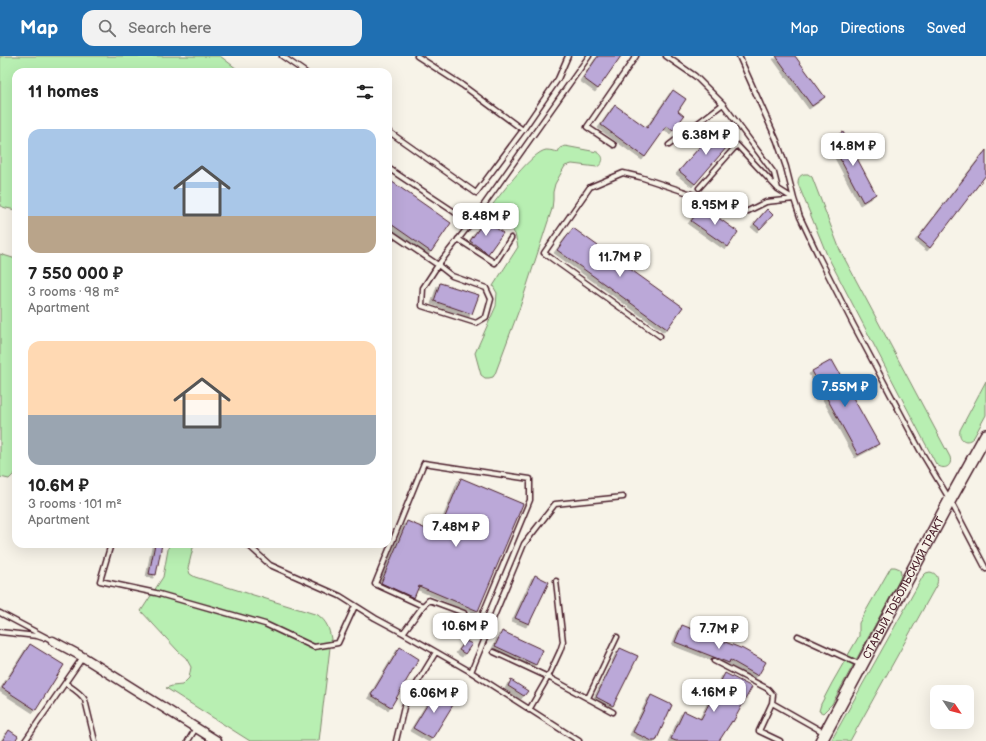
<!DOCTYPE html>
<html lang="en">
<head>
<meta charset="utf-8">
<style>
	:root { --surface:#fff; --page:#f2f2f2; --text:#222; --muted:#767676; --accent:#1f6fb2 }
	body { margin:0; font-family:"Balsamiq Sans",sans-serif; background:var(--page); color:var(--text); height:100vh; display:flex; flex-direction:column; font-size:15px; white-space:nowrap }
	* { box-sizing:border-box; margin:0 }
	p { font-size:13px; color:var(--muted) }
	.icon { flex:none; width:22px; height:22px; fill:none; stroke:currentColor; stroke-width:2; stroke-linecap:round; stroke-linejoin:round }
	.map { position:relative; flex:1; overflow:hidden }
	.sheet { position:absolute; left:12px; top:12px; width:380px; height:480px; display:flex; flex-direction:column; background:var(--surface); border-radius:12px; box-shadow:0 4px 16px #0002 }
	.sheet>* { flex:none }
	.needle { width:26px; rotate:125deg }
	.buttons { position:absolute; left:930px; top:629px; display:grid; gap:8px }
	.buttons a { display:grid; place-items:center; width:44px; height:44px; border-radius:8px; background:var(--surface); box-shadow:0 4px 16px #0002; font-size:20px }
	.price { position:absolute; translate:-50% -34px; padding:0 9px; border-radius:8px; background:#fff; color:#222; font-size:13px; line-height:26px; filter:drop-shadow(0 1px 2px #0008) }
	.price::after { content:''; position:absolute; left:50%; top:24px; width:12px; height:9px; margin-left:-6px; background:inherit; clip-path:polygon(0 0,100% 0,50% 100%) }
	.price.current { background:var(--accent); color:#fff }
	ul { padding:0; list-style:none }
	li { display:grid; align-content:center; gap:8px; height:212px; padding:0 16px }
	li span { display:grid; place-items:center; height:124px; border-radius:12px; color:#555 }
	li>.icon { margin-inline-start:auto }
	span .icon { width:72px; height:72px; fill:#fffc; stroke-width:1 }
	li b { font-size:17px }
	h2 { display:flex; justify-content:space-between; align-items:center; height:48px; padding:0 16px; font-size:17px }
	header { display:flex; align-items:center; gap:24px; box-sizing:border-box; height:56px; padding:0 20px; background:var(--accent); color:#fff }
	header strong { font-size:19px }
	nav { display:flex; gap:22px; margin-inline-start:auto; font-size:14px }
	.search { width:280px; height:36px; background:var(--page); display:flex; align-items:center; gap:10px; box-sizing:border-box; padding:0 14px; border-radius:12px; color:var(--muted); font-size:15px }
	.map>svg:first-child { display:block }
	.green { fill:#b8efb2; stroke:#81876e }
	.building { fill:#bba8d8; stroke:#4a1f2b; filter:url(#shadow) }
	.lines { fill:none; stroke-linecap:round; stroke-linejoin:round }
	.lane-casing { stroke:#4a1f2b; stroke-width:7 }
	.street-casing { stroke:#4a1f2b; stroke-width:11 }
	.secondary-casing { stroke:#4a1f2b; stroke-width:14 }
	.lane { stroke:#f7f3e8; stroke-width:4 }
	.street { stroke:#f7f3e8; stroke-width:8 }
	.secondary { stroke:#f7f3e8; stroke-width:11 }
	.labels { text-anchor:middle; stroke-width:3; stroke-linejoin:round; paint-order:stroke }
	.street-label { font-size:11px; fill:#4a1f2b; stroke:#f7f3e8 }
</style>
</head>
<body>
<header>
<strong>Map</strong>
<div class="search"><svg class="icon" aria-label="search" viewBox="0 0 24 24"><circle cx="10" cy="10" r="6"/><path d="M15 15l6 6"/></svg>Search here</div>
<nav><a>Map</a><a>Directions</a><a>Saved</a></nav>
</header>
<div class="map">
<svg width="986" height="685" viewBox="0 0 986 685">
	<defs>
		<filter id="shadow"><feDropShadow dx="-3" dy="3" stdDeviation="0" flood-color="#0004"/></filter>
	</defs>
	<rect width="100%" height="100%" fill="#f7f3e8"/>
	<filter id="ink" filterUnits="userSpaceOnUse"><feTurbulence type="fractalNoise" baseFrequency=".025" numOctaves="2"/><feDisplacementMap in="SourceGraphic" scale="8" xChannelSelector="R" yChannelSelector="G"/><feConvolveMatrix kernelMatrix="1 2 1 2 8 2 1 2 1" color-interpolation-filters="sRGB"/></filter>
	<g filter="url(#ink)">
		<path class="green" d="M0 0H220L241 16H16V154L6 152 0 150Z
			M565 90 597 96C605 100 604 107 597 111L572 108 565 110 555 128 553 136V144L552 153 520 251 495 318 493 321 489 322H485L481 319 475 297 496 250 497 237 493 230 518 191 515 178 493 148C502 137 532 96 546 94 550 94 555 95 558 96L560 92Z
			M804 118H808L812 121 840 194 950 401C953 411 943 415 936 408L827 199 798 128C798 122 799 120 804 118Z
			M0 198 16 203V416L9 423 0 421Z
			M986 325V359L974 381C967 389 958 384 960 374Z
			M169 488H194L188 512 190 518 195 521 318 559C327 566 329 572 331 583L319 685H250L166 632 172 630 182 629 189 622 191 611 186 602 178 595 141 555 163 521Z
			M891 511H895L900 513 901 518 900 523 832 648 823 657 819 655 821 648 832 627 859 580V567Z
			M930 516C936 517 939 521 937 528L850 685H831L923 520 926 517Z"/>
		<path class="building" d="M598 0H621L598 33 583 22Z
			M776 0H795L825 41 812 50Z
			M673 34 686 43 678 55 684 60 673 75 667 70 645 101 601 69 615 49 647 72Z
			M717 71 733 84 695 128 679 115Z
			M843 76 876 138 863 146 830 84Z
			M986 94V119L930 192 918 182Z
			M388 123 451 167 431 196 388 166Z
			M702 150 738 176 728 191 691 165Z
			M767 153 773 159 760 173 754 168Z
			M485 164 503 177 488 198 470 185Z
			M573 172 683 251 667 273 557 194Z
			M440 227 479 239 472 258 434 245Z
			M832 304 879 388 858 399 812 315Z
			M461 422 523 448 478 555 419 530 414 542 381 527 407 465 438 478Z
			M155 488H162L156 519 149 518Z
			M535 519 549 526 529 568 515 562Z
			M682 569 743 593 766 606 758 620 730 604 729 607 675 586Z
			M502 575 543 594 536 609 495 590Z
			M466 585 472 588 465 598 459 594Z
			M30 588 64 609 36 654 2 632Z
			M400 591 419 603 391 651 371 639Z
			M620 592 638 600 613 650 596 641Z
			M725 617 752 631 733 666 732 665 719 685H676L671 683 684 655 701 663Z
			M511 624 528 635 524 640 508 630Z
			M437 633 456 644 432 683 413 672Z
			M651 639 672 649 656 685H652L633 676Z
			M9 674 18 680 15 685H2Z"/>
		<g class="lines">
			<g class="lane-casing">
				<path id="lane" d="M282 0 305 16
					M417 0 462 29 523 74
					M666 0 695 20 723 48
					M739 0 777 85 786 111 794 143 800 161 818 199 853 268 920 394 950 444 986 513
					M388 75 476 137 523 74 558 23 568 0
					M614 89 587 71 636 0
					M669 89 723 48 774 117 778 133
					M388 112 471 167 589 0
					M388 175 438 209 452 220 486 232 491 243 486 261 476 267 422 250 423 232 438 209 471 167
					M458 183 495 207 511 182
					M660 280 544 197 590 131 623 117 640 121 746 156 766 146 794 143 778 133 737 89 699 132
					M111 488 100 525 156 537 265 568 314 591 338 587 355 550
					M247 488 270 509 340 540 375 562 403 577
					M423 550 375 528 424 407 530 423V444L481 562
					M0 557 53 585
					M464 557 429 544 423 550 403 577 471 616 579 685
					M0 576 37 580 43 582
					M798 580 861 609
					M494 596 548 621 560 595 563 586 556 525
					M714 605 768 633 773 639 772 647 825 677
					M471 616 524 488 555 448 623 441
					M65 627C72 632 80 636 85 644L95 685
					M588 642 617 581
					M772 647 759 675 780 685
					M529 654 548 621 613 656
					M25 685 83 601
					M188 685 196 672
					M396 685 404 651 408 642 436 596"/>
			</g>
			<g class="street-casing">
				<path id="street" d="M53 585 83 601 217 685"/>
			</g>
			<g class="secondary-casing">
				<g id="secondary">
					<path id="s1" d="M821 685 950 444 986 379"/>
				</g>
			</g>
			<use href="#lane" class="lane"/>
			<use href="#street" class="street"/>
			<use href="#secondary" class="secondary"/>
		</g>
	</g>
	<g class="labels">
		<g class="street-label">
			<text dy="4" stroke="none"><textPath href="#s1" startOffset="174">СТАРЫЙ ТОБОЛЬСКИЙ ТРАКТ</textPath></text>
		</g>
	</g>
</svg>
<div class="buttons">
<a><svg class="needle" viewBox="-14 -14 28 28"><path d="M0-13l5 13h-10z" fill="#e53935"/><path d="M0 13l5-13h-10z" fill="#767676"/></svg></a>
</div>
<b class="price" style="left:706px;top:100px">6.38M ₽</b>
<b class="price" style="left:853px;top:111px">14.8M ₽</b>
<b class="price" style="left:715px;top:170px">8.95M ₽</b>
<b class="price" style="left:486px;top:181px">8.48M ₽</b>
<b class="price" style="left:620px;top:222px">11.7M ₽</b>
<b class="price current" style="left:845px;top:352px">7.55M ₽</b>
<b class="price" style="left:456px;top:492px">7.48M ₽</b>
<b class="price" style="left:465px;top:591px">10.6M ₽</b>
<b class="price" style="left:719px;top:594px">7.7M ₽</b>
<b class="price" style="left:714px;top:657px">4.16M ₽</b>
<b class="price" style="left:434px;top:658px">6.06M ₽</b>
<section class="sheet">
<h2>11 homes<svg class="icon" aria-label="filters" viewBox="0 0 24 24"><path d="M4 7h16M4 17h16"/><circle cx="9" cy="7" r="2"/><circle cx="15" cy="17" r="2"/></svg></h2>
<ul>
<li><span style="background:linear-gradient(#a9c7e8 70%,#b9a48a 0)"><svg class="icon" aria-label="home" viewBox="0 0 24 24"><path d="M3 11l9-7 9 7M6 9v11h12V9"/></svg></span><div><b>7 550 000 ₽</b><p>3 rooms · 98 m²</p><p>Apartment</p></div></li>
<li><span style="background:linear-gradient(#ffd9b3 60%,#9aa5b1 0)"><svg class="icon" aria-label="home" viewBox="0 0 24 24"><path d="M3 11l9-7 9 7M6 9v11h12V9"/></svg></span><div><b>10.6M ₽</b><p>3 rooms · 101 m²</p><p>Apartment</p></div></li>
</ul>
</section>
</div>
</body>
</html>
